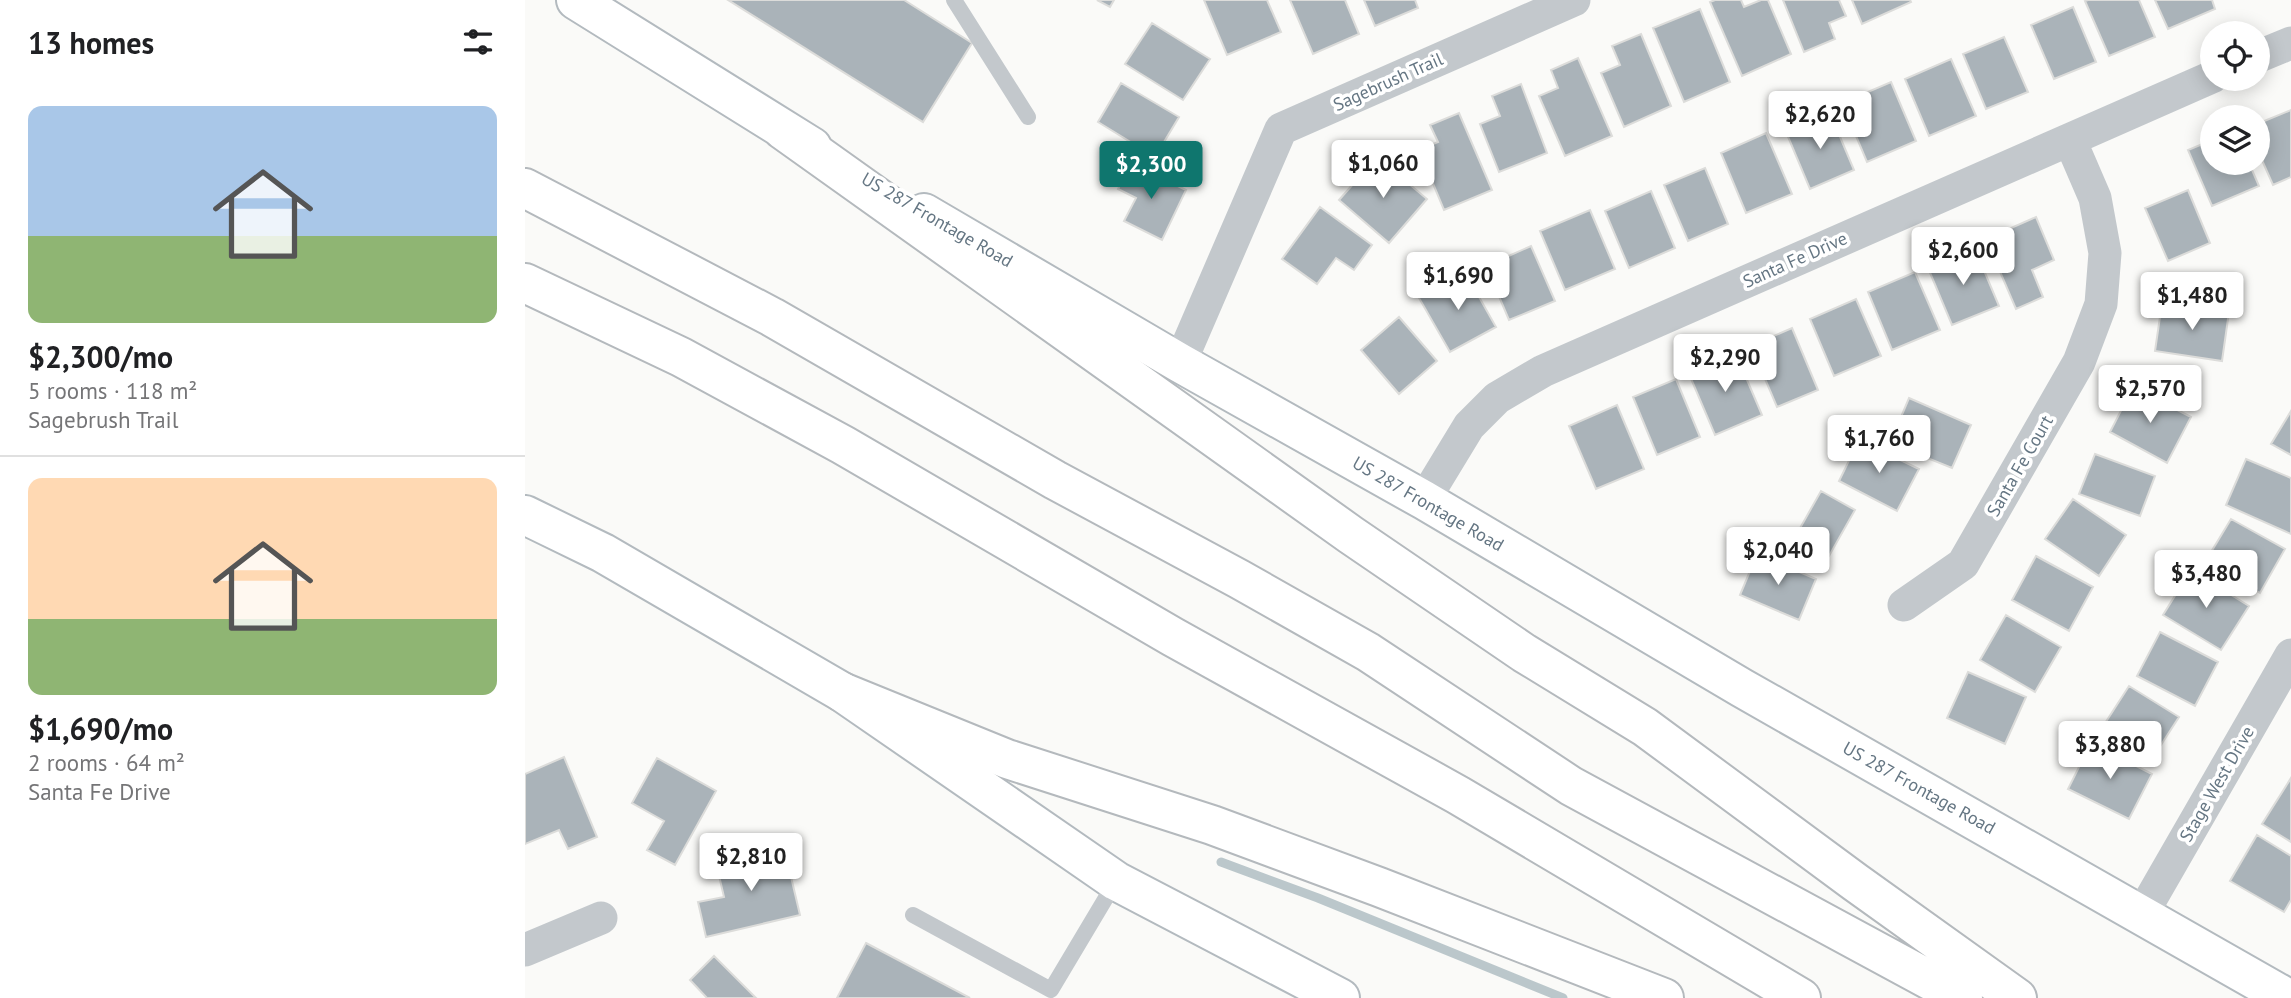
<!DOCTYPE html>
<html lang="en">
<head>
<meta charset="utf-8">
<style>
	:root { --surface:#fff; --page:#f6f6f6; --text:#202124; --muted:#757577; --line:#e0e0e0; --accent:#0f766e }
	body { margin:0; font-family:"PT Sans",sans-serif; background:var(--page); color:var(--text); height:100vh; display:flex; flex-direction:column; font-size:26px; white-space:nowrap }
	* { box-sizing:border-box; margin:0 }
	p { font-size:23px; color:var(--muted) }
	.icon { flex:none; width:38px; height:38px; fill:none; stroke:currentColor; stroke-width:2; stroke-linecap:round; stroke-linejoin:round }
	.map { position:relative; flex:1; overflow:hidden }
	.details { display:flex; flex-direction:column; background:var(--surface); width:525px }
	.details>* { flex:none }
	.buttons { position:absolute; left:1675px; top:21px; display:grid; gap:14px }
	.buttons a { display:grid; place-items:center; width:70px; height:70px; border-radius:50%; background:var(--surface); box-shadow:0 4px 18px #0003; font-size:35px }
	.price { position:absolute; translate:-50% -60px; padding:0 16px; border-radius:7px; background:#fff; color:#222; font-size:23px; line-height:46px; filter:drop-shadow(0 2px 4px #0008) }
	.price::after { content:''; position:absolute; left:50%; top:42px; width:21px; height:16px; margin-left:-10px; background:inherit; clip-path:polygon(0 0,100% 0,50% 100%) }
	.price.active { background:var(--accent); color:#fff }
	ul { padding:0; list-style:none }
	li { display:grid; align-content:center; gap:14px; height:371px; padding:0 28px }
	li+li { border-top:2px solid var(--line) }
	li span { display:grid; place-items:center; height:217px; border-radius:14px; color:#555 }
	li>.icon { margin-inline-start:auto }
	span .icon { width:126px; height:126px; fill:#fffc; stroke-width:1 }
	li b { font-size:30px }
	h2 { display:flex; justify-content:space-between; align-items:center; height:84px; padding:0 28px; font-size:30px }
	main { display:flex; flex:1; min-height:0 }
	.map>svg:first-child { display:block }
	.lines { fill:none; stroke-linecap:round; stroke-linejoin:round }
	.stream { stroke:#bbc7cb; stroke-width:9 }
	.building { fill:#aab3b9; stroke:#dcdcda; stroke-width:2 }
	.secondary-casing { stroke:#b3babf; stroke-width:42 }
	.motorway-casing { stroke:#b4b9bd; stroke-width:42 }
	.service { stroke:#c3c8cc; stroke-width:16 }
	.minor { stroke:#c3c8cc; stroke-width:33 }
	.secondary { stroke:#fff; stroke-width:38 }
	.motorway { stroke:#fff; stroke-width:38 }
	.labels { text-anchor:middle; stroke-width:7; stroke-linejoin:round; paint-order:stroke }
	.street-label { font-size:18px; fill:#657683; stroke:#fff }
</style>
</head>
<body>
<main>
<section class="details">
<h2>13 homes<svg class="icon" aria-label="filters" viewBox="0 0 24 24"><path d="M4 7h16M4 17h16"/><circle cx="9" cy="7" r="2"/><circle cx="15" cy="17" r="2"/></svg></h2>
<ul>
<li><span style="background:linear-gradient(#a9c7e8 60%,#8fb573 0)"><svg class="icon" aria-label="home" viewBox="0 0 24 24"><path d="M3 11l9-7 9 7M6 9v11h12V9"/></svg></span><div><b>$2,300/mo</b><p>5 rooms · 118 m²</p><p>Sagebrush Trail</p></div></li>
<li><span style="background:linear-gradient(#ffd9b3 65%,#8fb573 0)"><svg class="icon" aria-label="home" viewBox="0 0 24 24"><path d="M3 11l9-7 9 7M6 9v11h12V9"/></svg></span><div><b>$1,690/mo</b><p>2 rooms · 64 m²</p><p>Santa Fe Drive</p></div></li>
</ul>
</section>
<div class="map">
<svg width="1766" height="998" viewBox="0 0 1766 998">
	<rect width="100%" height="100%" fill="#fafaf8"/>
	<g class="lines">
		<path class="stream" d="M696 862 793 898 1038 998"/>
	</g>
	<path class="building" d="M203 0H379L447 43 398 122Z
		M572 0H589L585 7Z
		M679 0H742L756 32 702 55Z
		M765 0H820L834 34 788 54Z
		M839 0H890L893 8 850 26Z
		M1190 0H1216L1219 7 1236 0H1243L1266 54 1217 76 1185 2Z
		M1258 0H1314L1321 16 1304 23 1310 39 1279 52Z
		M1327 0H1385L1386 2 1337 24Z
		M1563 0H1614L1630 37 1584 56 1560 1Z
		M1630 0H1687L1690 9 1643 29Z
		M1548 7 1571 62 1529 79 1506 25Z
		M1175 9 1205 82 1159 102 1128 28Z
		M627 23 685 59 658 100 600 64Z
		M1116 34 1146 106 1099 127 1076 73 1095 65 1087 46Z
		M1479 37 1503 92 1461 109 1438 54Z
		M1053 58 1087 136 1040 156 1014 96 1033 88 1026 70Z
		M1426 59 1451 116 1404 136 1380 79Z
		M1366 82 1391 141 1342 162 1317 103Z
		M596 83 654 117 630 157 573 122Z
		M996 84 1022 153 974 172 955 124 975 116 967 96Z
		M1766 110V177L1748 185 1732 149V124Z
		M934 113 967 190 919 210 894 150 913 142 905 125Z
		M1305 113 1329 170 1285 189 1261 132Z
		M1241 133 1267 194 1221 213 1196 153Z
		M1687 140V163H1724L1734 186 1687 206 1663 150Z
		M852 157 902 199 864 243 814 200Z
		M606 163 661 190 637 240 599 221 611 198 593 189Z
		M1180 168 1203 224 1163 241 1139 185Z
		M1663 190 1685 243 1643 261 1620 208Z
		M1126 191 1150 248 1104 268 1080 211Z
		M795 207 847 245 829 270 811 258 792 284 757 259Z
		M1065 210 1090 269 1040 290 1015 231Z
		M1511 217 1529 260 1507 270 1518 297 1491 309 1461 239Z
		M1006 246 1030 301 984 320 961 266Z
		M1450 249 1474 306 1427 325 1403 268Z
		M940 272 971 327 925 352 894 298Z
		M1390 272 1415 330 1367 350 1343 292Z
		M1331 299 1356 356 1309 376 1285 319Z
		M1637 303 1704 312 1697 361 1630 351Z
		M874 317 912 361 874 394 836 350Z
		M1267 328 1293 390 1252 407 1226 346Z
		M1211 354 1237 415 1190 435 1164 374Z
		M1151 379 1175 437 1132 455 1108 397Z
		M1608 387 1666 417 1642 463 1585 432Z
		M1384 398 1446 425 1427 468 1365 443Z
		M1092 405 1119 469 1071 489 1044 426Z
		M1766 411V455L1746 444Z
		M1334 440 1394 469 1372 511 1314 481Z
		M1570 454 1630 476 1615 516 1554 494Z
		M1721 459 1766 478V534L1701 505Z
		M1296 491 1330 510 1304 556 1270 537Z
		M1548 499 1601 535 1574 576 1520 539Z
		M1706 519 1760 549 1735 593 1680 562Z
		M1232 554 1291 579 1274 620 1215 595Z
		M1511 556 1568 587 1544 631 1487 600Z
		M1666 570 1724 606 1696 650 1638 615Z
		M1481 615 1536 647 1510 692 1455 660Z
		M1635 632 1693 662 1670 706 1612 676Z
		M1443 672 1501 697 1480 744 1422 718Z
		M1604 686 1654 717 1625 762 1575 731Z
		M1566 743 1627 774 1604 819 1543 789Z
		M39 757 72 837 43 849 34 830 0 844V774Z
		M132 758 191 791 150 865 122 850 139 821 107 803Z
		M1766 778V842L1737 824Z
		M1732 835 1766 856V900L1759 912 1705 881Z
		M259 847 275 915 181 937 173 902 199 897 191 863Z
		M341 943 445 998H312Z
		M189 956 231 998H182L165 980Z"/>
	<g class="lines">
		<g class="secondary-casing">
			<path id="secondary" d="M51 0 287 147
				M399 213 655 363 899 500 1217 688 1762 998
				M0 515 78 553 317 692 591 881 815 998"/>
		</g>
		<g class="motorway-casing">
			<path id="motorway" d="M258 130 826 535 999 653 1120 727 1330 882 1492 998
				M0 188 247 317 530 480 714 579 843 652 1046 786 1438 998
				M0 283 156 357 318 445 648 637 933 795 1276 998
				M317 692 482 759 687 825 854 887 1139 998"/>
		</g>
		<path class="service" d="M429 0 503 117
			M388 915 526 990 591 881"/>
		<path class="minor" d="M1732 57 1766 43
			M655 363 756 129 1049 0
			M899 500 944 426 972 398 1018 371 1687 77
			M1379 605 1438 564 1554 362 1576 304 1580 253 1570 198 1545 140
			M1617 914 1766 655
			M0 950 76 918"/>
		<use href="#secondary" class="secondary"/>
		<use href="#motorway" class="motorway"/>
	</g>
	<g class="labels">
		<g class="street-label">
			<text transform="translate(863 82) rotate(-24)" y="6">Sagebrush Trail</text>
			<text transform="translate(412 220) rotate(30)" y="6">US 287 Frontage Road</text>
			<text transform="translate(1270 260) rotate(-24)" y="6">Santa Fe Drive</text>
			<text transform="translate(1495 466) rotate(-60)" y="6">Santa Fe Court</text>
			<text transform="translate(903 504) rotate(30)" y="6">US 287 Frontage Road</text>
			<text transform="translate(1692 784) rotate(-60)" y="6">Stage West Drive</text>
			<text transform="translate(1394 788) rotate(29)" y="6">US 287 Frontage Road</text>
		</g>
	</g>
</svg>
<div class="buttons">
<a><svg class="icon" aria-label="locate" viewBox="0 0 24 24"><circle cx="12" cy="12" r="6"/><path d="M12 2v4M12 18v4M2 12h4M18 12h4"/></svg></a>
<a><svg class="icon" aria-label="layers" viewBox="0 0 24 24"><path d="M12 4l9 5-9 5-9-5zM3 14l9 5 9-5"/></svg></a>
</div>
<b class="price" style="left:1295px;top:151px">$2,620</b>
<b class="price" style="left:858px;top:200px">$1,060</b>
<b class="price active" style="left:626px;top:201px">$2,300</b>
<b class="price" style="left:1438px;top:287px">$2,600</b>
<b class="price" style="left:933px;top:312px">$1,690</b>
<b class="price" style="left:1667px;top:332px">$1,480</b>
<b class="price" style="left:1200px;top:394px">$2,290</b>
<b class="price" style="left:1625px;top:425px">$2,570</b>
<b class="price" style="left:1354px;top:475px">$1,760</b>
<b class="price" style="left:1253px;top:587px">$2,040</b>
<b class="price" style="left:1681px;top:610px">$3,480</b>
<b class="price" style="left:1585px;top:781px">$3,880</b>
<b class="price" style="left:226px;top:893px">$2,810</b>
</div>
</main>
</body>
</html>
